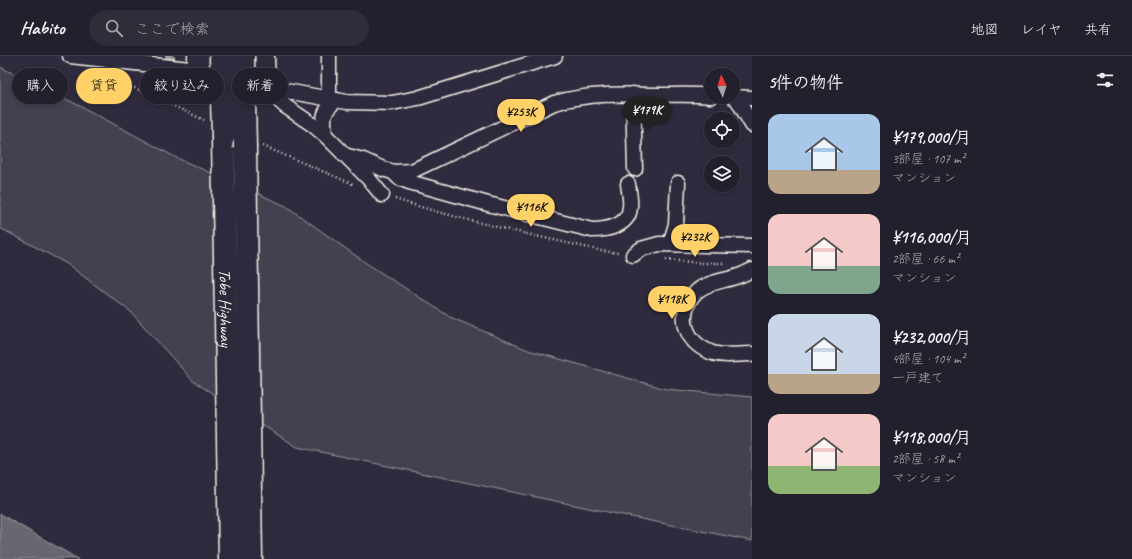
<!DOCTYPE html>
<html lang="ja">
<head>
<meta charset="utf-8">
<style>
	:root { --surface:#23202e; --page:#2f2d3a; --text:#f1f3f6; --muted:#a3a3aa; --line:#403e4a; --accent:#ffd166 }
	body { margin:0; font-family:Caveat,"Klee One",sans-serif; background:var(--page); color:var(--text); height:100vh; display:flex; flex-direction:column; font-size:15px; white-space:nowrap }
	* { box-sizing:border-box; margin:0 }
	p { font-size:13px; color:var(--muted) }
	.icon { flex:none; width:22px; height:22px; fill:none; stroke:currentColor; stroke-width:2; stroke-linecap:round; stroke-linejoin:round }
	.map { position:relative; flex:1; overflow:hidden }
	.panel { display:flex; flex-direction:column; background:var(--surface); width:380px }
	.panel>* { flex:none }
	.guide { position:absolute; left:12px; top:12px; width:380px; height:36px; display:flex; gap:8px }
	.needle { width:26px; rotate:356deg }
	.buttons { position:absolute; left:704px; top:12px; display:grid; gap:8px }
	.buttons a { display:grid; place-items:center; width:36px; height:36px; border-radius:50%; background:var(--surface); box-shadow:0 2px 6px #0003,0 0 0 1px var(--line); font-size:20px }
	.price { position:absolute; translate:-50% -34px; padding:0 9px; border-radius:14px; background:var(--accent); color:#111; font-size:13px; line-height:26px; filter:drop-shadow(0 1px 2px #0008) }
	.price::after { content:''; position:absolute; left:50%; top:24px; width:12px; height:9px; margin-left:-6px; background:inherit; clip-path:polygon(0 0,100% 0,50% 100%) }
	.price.selected { background:#222; color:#fff }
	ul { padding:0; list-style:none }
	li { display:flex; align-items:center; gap:12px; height:100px; padding:0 16px }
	li span { display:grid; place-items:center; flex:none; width:112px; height:80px; border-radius:12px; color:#555 }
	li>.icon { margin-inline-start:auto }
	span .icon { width:48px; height:48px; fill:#fffc; stroke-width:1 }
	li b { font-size:17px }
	h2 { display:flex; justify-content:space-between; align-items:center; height:48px; padding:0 16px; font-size:17px }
	.pill { padding:0 14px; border-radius:18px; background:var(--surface); box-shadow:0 2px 6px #0003,0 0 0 1px var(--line); font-size:14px; line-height:36px }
	.pill.selected { background:var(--accent); color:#111 }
	header { display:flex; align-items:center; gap:24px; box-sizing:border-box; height:56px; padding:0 20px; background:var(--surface); border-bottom:1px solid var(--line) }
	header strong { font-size:19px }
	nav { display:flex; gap:22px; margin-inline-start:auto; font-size:14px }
	.search { width:280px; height:36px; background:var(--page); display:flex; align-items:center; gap:10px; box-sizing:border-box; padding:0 14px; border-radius:22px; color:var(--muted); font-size:15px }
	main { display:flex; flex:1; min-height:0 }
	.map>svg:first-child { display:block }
	.green { fill:#454050; stroke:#9c989c }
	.water { fill:#6a6670; stroke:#a19ea0 }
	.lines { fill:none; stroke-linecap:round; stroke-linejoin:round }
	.stream { stroke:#a19ea0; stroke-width:4.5 }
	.minor-casing { stroke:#f4f1e8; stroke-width:17 }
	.trunk-casing { stroke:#f4f1e8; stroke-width:25 }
	.path { stroke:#f4f1e8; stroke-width:2.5; stroke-dasharray:1 3; stroke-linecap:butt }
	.minor { stroke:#2f2a3d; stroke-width:14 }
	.trunk { stroke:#2f2a3d; stroke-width:22 }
	.trunk-bridge-casing { stroke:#f4f1e8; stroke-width:25; stroke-linecap:butt }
	.trunk-bridge { stroke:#2f2a3d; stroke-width:22 }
	.labels { text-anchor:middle; stroke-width:3; stroke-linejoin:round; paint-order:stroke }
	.street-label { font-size:17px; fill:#f4f1e8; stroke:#2f2a3d }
</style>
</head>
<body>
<header>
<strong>Habito</strong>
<div class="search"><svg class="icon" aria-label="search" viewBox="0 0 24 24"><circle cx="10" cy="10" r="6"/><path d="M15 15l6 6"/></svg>ここで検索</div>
<nav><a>地図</a><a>レイヤ</a><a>共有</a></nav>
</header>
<main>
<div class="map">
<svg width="752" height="503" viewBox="0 0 752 503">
	<rect width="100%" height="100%" fill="#2f2a3d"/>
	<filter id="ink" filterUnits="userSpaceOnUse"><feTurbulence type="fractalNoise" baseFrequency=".025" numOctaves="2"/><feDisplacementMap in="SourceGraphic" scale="8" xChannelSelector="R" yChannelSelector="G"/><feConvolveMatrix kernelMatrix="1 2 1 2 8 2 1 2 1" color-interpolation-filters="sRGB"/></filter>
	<g filter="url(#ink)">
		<path class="green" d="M0 11 84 52 177 102 286 150 366 207 450 261 528 294 666 333 752 341V485L646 464 297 391 193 325 131 256 67 208 0 172Z"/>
		<path class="water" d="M0 458 78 503H0Z"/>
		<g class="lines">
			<path class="stream" d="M167 0 173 2"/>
			<g class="minor-casing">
				<path id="minor" d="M70 0 199 14 207 16
					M256 29 264 31 285 50 313 69 325 79 368 122 382 139
					M264 31 347 46 392 47 418 42 555 0
					M633 38 635 113
					M733 41 752 42
					M736 41 752 69
					M329 42V0
					M325 79C323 62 322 55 337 44
					M344 99 363 104 383 113 393 116 412 115 554 47C588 37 624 38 658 39 676 39 694 38 711 40
					M393 116 399 122 409 126 488 148 592 174C607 174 629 170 630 151 631 144 629 136 628 128
					M670 188 676 168 678 127
					M633 199 641 193 659 188 752 190
					M752 214C747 216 743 219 738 220 725 225 706 226 696 236 676 257 684 285 710 296 721 301 739 298 752 298"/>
			</g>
			<g class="trunk-casing">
				<g id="trunk">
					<path d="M263 0 264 31"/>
					<path d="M199 14V0"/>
					<path id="s1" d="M223 82 230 503"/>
					<path d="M245 92 251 503"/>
				</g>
			</g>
			<path class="path" d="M109 20 204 64
				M263 90 353 128
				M395 143C463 165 533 179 602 195L619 197
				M666 204 703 207H726"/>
			<use href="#minor" class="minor"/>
			<use href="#trunk" class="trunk"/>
			<g class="trunk-bridge-casing">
				<path id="trunk-bridge" d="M221 0 223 82
					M243 0 245 92"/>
			</g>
			<use href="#trunk-bridge" class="trunk-bridge"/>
		</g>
	</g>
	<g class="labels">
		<g class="street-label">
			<text dy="6" stroke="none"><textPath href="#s1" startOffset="170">Tobe Highway</textPath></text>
		</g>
	</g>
</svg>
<div class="buttons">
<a><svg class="needle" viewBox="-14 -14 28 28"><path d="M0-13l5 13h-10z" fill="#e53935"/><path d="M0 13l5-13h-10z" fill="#a3a3aa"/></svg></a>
<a><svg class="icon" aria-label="locate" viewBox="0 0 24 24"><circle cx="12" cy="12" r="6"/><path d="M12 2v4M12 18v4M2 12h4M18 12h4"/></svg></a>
<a><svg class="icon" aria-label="layers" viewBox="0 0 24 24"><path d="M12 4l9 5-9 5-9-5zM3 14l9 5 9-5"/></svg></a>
</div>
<b class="price selected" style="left:647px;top:75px">¥179K</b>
<b class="price" style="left:521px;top:77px">¥253K</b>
<b class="price" style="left:531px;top:172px">¥116K</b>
<b class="price" style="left:695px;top:202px">¥232K</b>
<b class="price" style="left:672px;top:264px">¥118K</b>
<div class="guide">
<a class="pill">購入</a>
<a class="pill selected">賃貸</a>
<a class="pill">絞り込み</a>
<a class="pill">新着</a>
</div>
</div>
<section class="panel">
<h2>5件の物件<svg class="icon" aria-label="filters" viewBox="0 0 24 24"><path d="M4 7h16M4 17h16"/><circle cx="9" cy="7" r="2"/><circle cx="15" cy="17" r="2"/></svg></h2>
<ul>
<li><span style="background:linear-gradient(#a9c7e8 70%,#b9a48a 0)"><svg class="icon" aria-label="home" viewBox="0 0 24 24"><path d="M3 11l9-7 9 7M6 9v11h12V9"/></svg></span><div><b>¥179,000/月</b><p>3部屋 · 107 m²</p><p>マンション</p></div></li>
<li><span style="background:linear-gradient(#f6c9c9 65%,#7fa58c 0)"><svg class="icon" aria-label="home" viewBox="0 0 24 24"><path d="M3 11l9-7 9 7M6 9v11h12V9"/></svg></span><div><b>¥116,000/月</b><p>2部屋 · 66 m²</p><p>マンション</p></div></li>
<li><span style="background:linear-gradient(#c9d6e8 75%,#b9a48a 0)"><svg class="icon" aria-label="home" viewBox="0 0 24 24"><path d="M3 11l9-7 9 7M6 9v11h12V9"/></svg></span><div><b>¥232,000/月</b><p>4部屋 · 104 m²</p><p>一戸建て</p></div></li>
<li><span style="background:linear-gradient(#f6c9c9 65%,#8fb573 0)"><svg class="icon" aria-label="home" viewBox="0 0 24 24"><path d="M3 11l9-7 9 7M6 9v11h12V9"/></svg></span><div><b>¥118,000/月</b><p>2部屋 · 58 m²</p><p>マンション</p></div></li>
</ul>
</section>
</main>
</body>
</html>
